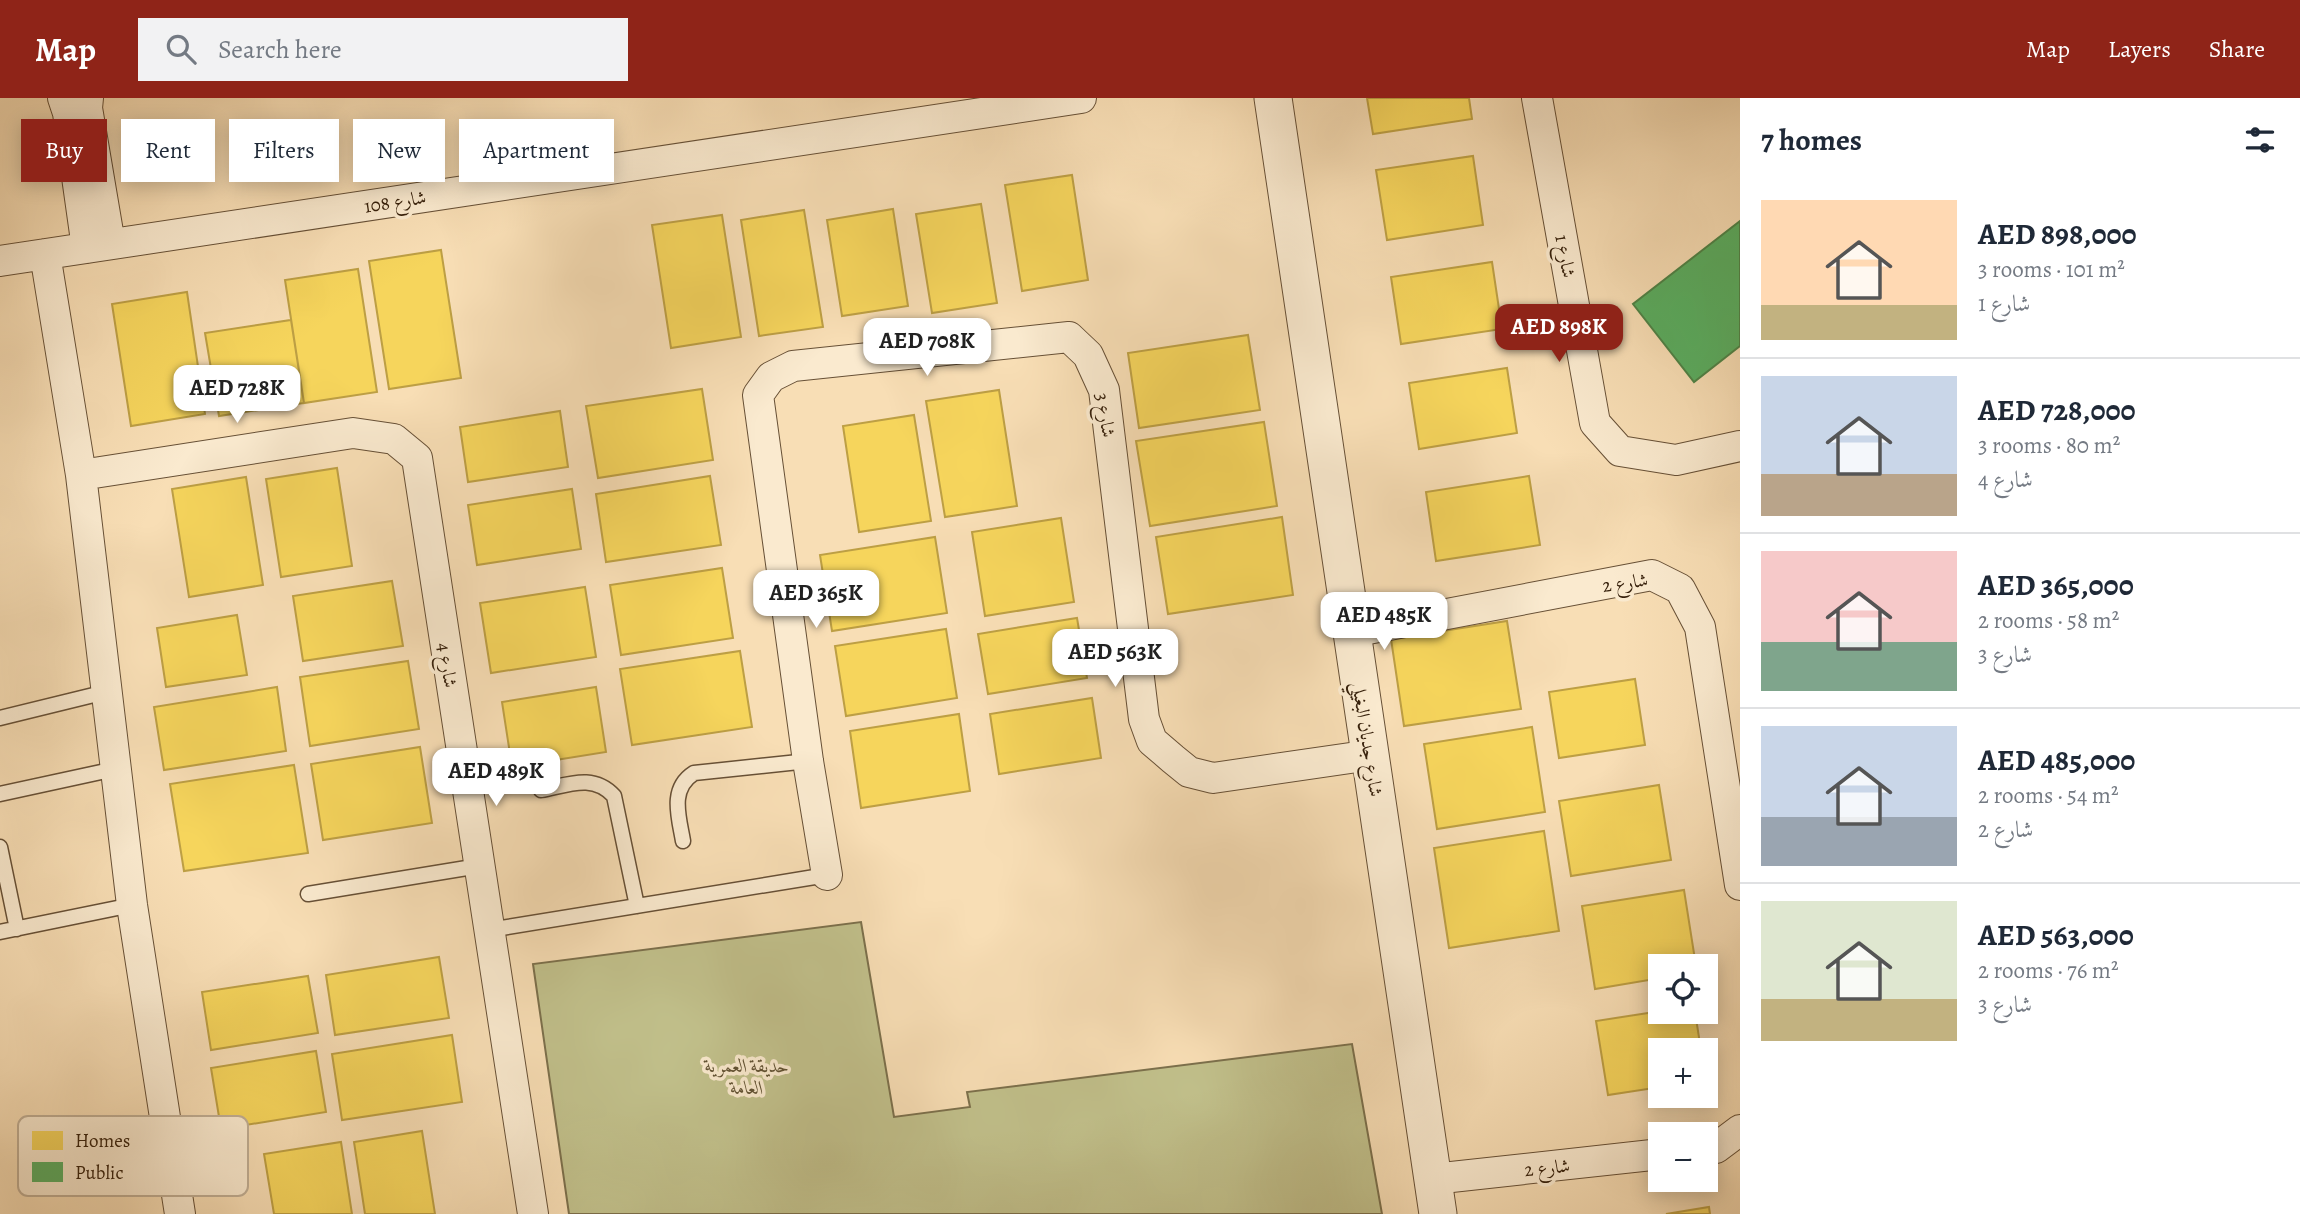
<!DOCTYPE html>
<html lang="en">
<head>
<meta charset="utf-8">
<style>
	:root { --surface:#fff; --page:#f2f2f3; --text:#1f2937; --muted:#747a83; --line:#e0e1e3; --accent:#8f2418 }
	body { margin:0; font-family:Alegreya,Amiri,serif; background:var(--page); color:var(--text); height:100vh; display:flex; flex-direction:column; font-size:26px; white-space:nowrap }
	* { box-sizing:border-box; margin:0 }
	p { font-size:23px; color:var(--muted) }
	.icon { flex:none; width:38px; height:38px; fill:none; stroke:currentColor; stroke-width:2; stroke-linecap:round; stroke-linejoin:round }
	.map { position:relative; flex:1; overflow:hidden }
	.details { display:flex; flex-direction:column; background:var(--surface); width:560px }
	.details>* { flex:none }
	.hud { position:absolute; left:21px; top:21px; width:665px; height:63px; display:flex; gap:14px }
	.fabs { position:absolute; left:1648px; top:856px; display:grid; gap:14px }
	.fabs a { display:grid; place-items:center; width:70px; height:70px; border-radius:0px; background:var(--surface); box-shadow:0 4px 18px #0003; font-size:35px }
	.price { position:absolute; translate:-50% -60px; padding:0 16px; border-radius:14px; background:#fff; color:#222; font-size:23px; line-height:46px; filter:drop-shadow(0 2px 4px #0008) }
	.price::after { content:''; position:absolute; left:50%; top:42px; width:21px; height:16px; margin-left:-10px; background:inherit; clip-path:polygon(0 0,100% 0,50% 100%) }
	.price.selected { background:var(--accent); color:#fff }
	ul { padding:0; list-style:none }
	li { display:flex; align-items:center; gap:21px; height:175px; padding:0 21px }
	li+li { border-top:2px solid var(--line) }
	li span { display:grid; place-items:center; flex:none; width:196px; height:140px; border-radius:0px; color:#555 }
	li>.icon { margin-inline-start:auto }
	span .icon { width:84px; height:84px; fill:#fffc; stroke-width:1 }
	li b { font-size:30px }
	h2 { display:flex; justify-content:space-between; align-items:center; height:84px; padding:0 21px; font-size:30px }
	.tag { padding:0 24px; border-radius:0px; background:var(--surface); box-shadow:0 4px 18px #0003; font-size:24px; line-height:63px }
	.tag.selected { background:var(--accent); color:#fff }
	header { display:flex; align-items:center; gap:42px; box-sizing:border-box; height:98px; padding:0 35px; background:var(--accent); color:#fff }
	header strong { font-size:33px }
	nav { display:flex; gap:38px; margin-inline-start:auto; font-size:24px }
	.search { width:490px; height:63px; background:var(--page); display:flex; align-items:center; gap:18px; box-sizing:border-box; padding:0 24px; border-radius:0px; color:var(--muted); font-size:26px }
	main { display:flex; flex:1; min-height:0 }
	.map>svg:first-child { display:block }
	.green { fill:#c1c08b; stroke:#7c704c; stroke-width:2 }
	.homes { fill:#f6d55c; stroke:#bd9f44; stroke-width:2 }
	.public { fill:#5aae61; stroke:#508448; stroke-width:2 }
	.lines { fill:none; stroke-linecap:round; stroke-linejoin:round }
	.service-casing { stroke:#675036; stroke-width:17 }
	.minor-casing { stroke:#675036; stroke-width:32 }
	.tertiary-casing { stroke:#675036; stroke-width:39 }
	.service { stroke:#faeacf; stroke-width:14 }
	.minor { stroke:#faeacf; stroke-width:30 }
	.tertiary { stroke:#faeacf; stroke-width:37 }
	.labels { text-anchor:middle; stroke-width:7; stroke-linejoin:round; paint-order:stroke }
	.street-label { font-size:19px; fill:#37210c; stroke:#faeacf }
	.park-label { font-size:19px; font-style:italic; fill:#605132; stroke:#faeacf }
	.key { fill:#faeacf; stroke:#c0ae94; stroke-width:2 }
	.key-label { font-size:19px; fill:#37210c }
</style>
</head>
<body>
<header>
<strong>Map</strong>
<div class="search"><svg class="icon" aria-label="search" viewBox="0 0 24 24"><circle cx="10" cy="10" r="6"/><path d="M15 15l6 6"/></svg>Search here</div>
<nav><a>Map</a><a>Layers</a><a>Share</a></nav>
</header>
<main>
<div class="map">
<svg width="1740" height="1116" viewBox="0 0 1740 1116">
	<rect width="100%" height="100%" fill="#f8deb5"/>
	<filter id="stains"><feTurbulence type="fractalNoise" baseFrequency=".00286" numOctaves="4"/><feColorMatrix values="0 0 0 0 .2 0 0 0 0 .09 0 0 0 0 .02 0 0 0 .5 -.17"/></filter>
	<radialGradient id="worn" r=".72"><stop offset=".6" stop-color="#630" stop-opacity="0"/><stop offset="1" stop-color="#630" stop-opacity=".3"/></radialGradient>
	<path class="green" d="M861 824 894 1019 970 1009 967 994 1352 946 1382 1116H569L533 866Z"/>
	<path class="homes" d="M1367 0H1469L1472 21 1373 36Z
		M1473 58 1483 127 1387 142 1376 72Z
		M1072 77 1088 182 1022 193 1005 87Z
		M981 106 997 205 932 215 916 116Z
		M893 111 908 208 842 218 827 122Z
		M804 112 823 229 759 238 741 122Z
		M722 117 741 239 671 250 652 127Z
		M441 152 461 280 389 291 369 163Z
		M1492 164 1502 231 1401 246 1391 179Z
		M358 171 377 294 304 305 285 182Z
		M187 194 205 316 131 328 112 206Z
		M291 222 304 305 219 318 205 235Z
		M1248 237 1260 312 1139 330 1128 255Z
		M1507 270 1517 335 1419 351 1409 285Z
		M702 291 713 362 598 380 586 308Z
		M999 292 1017 408 945 419 926 303Z
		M560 313 568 369 468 384 460 329Z
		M914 317 931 423 859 434 843 328Z
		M1264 324 1277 408 1150 428 1136 343Z
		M337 370 352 468 281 479 266 381Z
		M710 378 721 447 606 464 596 396Z
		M1529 378 1540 447 1436 463 1426 394Z
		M246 379 263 487 189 499 172 391Z
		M572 391 581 451 477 467 468 407Z
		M1282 419 1293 497 1168 516 1156 439Z
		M1061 420 1074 504 985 518 972 434Z
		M935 439 947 515 832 533 820 457Z
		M722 470 733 540 621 557 610 487Z
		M392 483 403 548 303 563 293 498Z
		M585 489 596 559 491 575 480 505Z
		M237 517 247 577 166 589 157 530Z
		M1077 520 1087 580 988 596 978 536Z
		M1507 523 1521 611 1404 628 1391 541Z
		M946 531 957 600 846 618 835 548Z
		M740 553 752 629 632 647 620 571Z
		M408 563 419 631 310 648 300 579Z
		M1635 581 1645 647 1559 660 1549 594Z
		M277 589 286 653 164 672 154 609Z
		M596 589 606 654 512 669 502 604Z
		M1092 600 1101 660 999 676 990 616Z
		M959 616 970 693 861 710 850 633Z
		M1532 629 1545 714 1437 731 1424 646Z
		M420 649 432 725 323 742 311 666Z
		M294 667 308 755 184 773 170 686Z
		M1659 687 1671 762 1571 778 1559 703Z
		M1544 733 1559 833 1449 850 1434 750Z
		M1684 792 1696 868H1661V880L1595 891 1582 808Z
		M439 859 449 920 335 937 326 877Z
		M308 878 318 935 211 952 202 894Z
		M1661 913 1695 914 1701 952H1661V989L1608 997 1596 923Z
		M452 937 462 1004 342 1022 332 956Z
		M316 953 326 1014 221 1031 211 970Z
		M422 1033 435 1116H365L354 1044Z
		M341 1044 352 1116H274L264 1056Z
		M1709 1109 1710 1116H1666Z"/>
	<path class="public" d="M1740 123V248L1694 284 1633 206Z"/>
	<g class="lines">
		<g class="service-casing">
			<path id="service" d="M0 620 106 594
				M541 692C568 687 593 675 614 698L637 808
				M0 696 115 671
				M683 743C679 719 669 691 694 675L808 663
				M0 749 17 831
				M308 796 479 768
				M489 832 827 777
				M0 834 132 807"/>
		</g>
		<g class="minor-casing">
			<path id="minor" d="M63 0 68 15 87 150
				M88 0 87 10 110 146
				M1537 0 1595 325 1620 353 1676 362 1740 348
				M45 156 81 377 132 807 180 1116
				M0 163 1081 0
				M81 377 353 335 394 341 417 360 533 1116
				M1352 534 1652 477 1680 491 1700 529 1740 787
				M827 777 808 663 758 297 771 279 793 268 1069 239 1088 257 1104 292 1144 621 1152 643 1173 661 1189 674 1213 680 1371 657
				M1706 1051 1716 1050 1740 1032
				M1433 1081 1661 1056"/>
		</g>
		<g class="tertiary-casing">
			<path id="tertiary" d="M1273 0 1438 1116"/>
		</g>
		<use href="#service" class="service"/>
		<use href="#minor" class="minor"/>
		<use href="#tertiary" class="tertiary"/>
	</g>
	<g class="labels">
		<g class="street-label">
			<text transform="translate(395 103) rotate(-9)" y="7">شارع 108</text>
			<text transform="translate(1566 158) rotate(80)" y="7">شارع 1</text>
			<text transform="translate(1106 317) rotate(81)" y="7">شارع 3</text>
			<text transform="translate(1625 484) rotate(-8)" y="7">شارع 2</text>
			<text transform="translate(448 567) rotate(81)" y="7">شارع 4</text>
			<text transform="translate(1368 641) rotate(81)" y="7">شارع جديان البغيلي</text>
			<text transform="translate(1547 1069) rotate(-6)" y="7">شارع 2</text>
		</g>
		<g class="park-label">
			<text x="747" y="974">حديقة العمرية<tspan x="747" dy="22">العامة</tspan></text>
		</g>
	</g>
	<rect x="18" y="1018" width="230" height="80" rx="10" class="key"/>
	<rect x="32" y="1033" width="31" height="19" fill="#f6d55c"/>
	<rect x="32" y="1064" width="31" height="20" fill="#5aae61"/>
	<g class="key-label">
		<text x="75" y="1049">Homes</text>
		<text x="75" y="1081">Public</text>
	</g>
	<rect width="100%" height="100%" filter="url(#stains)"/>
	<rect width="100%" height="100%" fill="url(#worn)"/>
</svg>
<div class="fabs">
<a><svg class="icon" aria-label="locate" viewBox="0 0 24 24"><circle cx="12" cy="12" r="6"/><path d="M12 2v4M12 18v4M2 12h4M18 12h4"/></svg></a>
<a>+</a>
<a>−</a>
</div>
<b class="price selected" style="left:1559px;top:266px">AED 898K</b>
<b class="price" style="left:927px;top:280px">AED 708K</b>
<b class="price" style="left:237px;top:327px">AED 728K</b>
<b class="price" style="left:816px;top:532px">AED 365K</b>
<b class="price" style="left:1384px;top:554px">AED 485K</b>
<b class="price" style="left:1115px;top:591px">AED 563K</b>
<b class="price" style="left:496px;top:710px">AED 489K</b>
<div class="hud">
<a class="tag selected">Buy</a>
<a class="tag">Rent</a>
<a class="tag">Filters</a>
<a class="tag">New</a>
<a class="tag">Apartment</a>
</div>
</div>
<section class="details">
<h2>7 homes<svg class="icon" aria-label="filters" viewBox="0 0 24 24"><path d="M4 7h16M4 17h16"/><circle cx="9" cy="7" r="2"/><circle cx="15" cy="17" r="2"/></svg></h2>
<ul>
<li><span style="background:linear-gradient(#ffd9b3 75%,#c2b280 0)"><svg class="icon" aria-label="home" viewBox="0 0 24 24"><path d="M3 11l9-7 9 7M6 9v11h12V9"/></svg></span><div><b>AED 898,000</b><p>3 rooms · 101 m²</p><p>شارع 1</p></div></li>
<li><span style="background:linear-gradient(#c9d6e8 70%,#b9a48a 0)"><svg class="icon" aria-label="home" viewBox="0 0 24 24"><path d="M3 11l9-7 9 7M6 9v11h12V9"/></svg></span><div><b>AED 728,000</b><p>3 rooms · 80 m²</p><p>شارع 4</p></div></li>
<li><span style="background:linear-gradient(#f6c9c9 65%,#7fa58c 0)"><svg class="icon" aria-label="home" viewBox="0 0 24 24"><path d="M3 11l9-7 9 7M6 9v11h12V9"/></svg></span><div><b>AED 365,000</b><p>2 rooms · 58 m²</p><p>شارع 3</p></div></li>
<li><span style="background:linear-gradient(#c9d6e8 65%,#9aa5b1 0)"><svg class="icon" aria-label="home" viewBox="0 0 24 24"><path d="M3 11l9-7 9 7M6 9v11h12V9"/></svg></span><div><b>AED 485,000</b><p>2 rooms · 54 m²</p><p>شارع 2</p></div></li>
<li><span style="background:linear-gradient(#dfe7d0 70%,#c2b280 0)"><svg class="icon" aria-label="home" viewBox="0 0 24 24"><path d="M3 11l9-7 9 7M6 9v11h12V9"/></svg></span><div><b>AED 563,000</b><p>2 rooms · 76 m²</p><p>شارع 3</p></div></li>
</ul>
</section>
</main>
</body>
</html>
